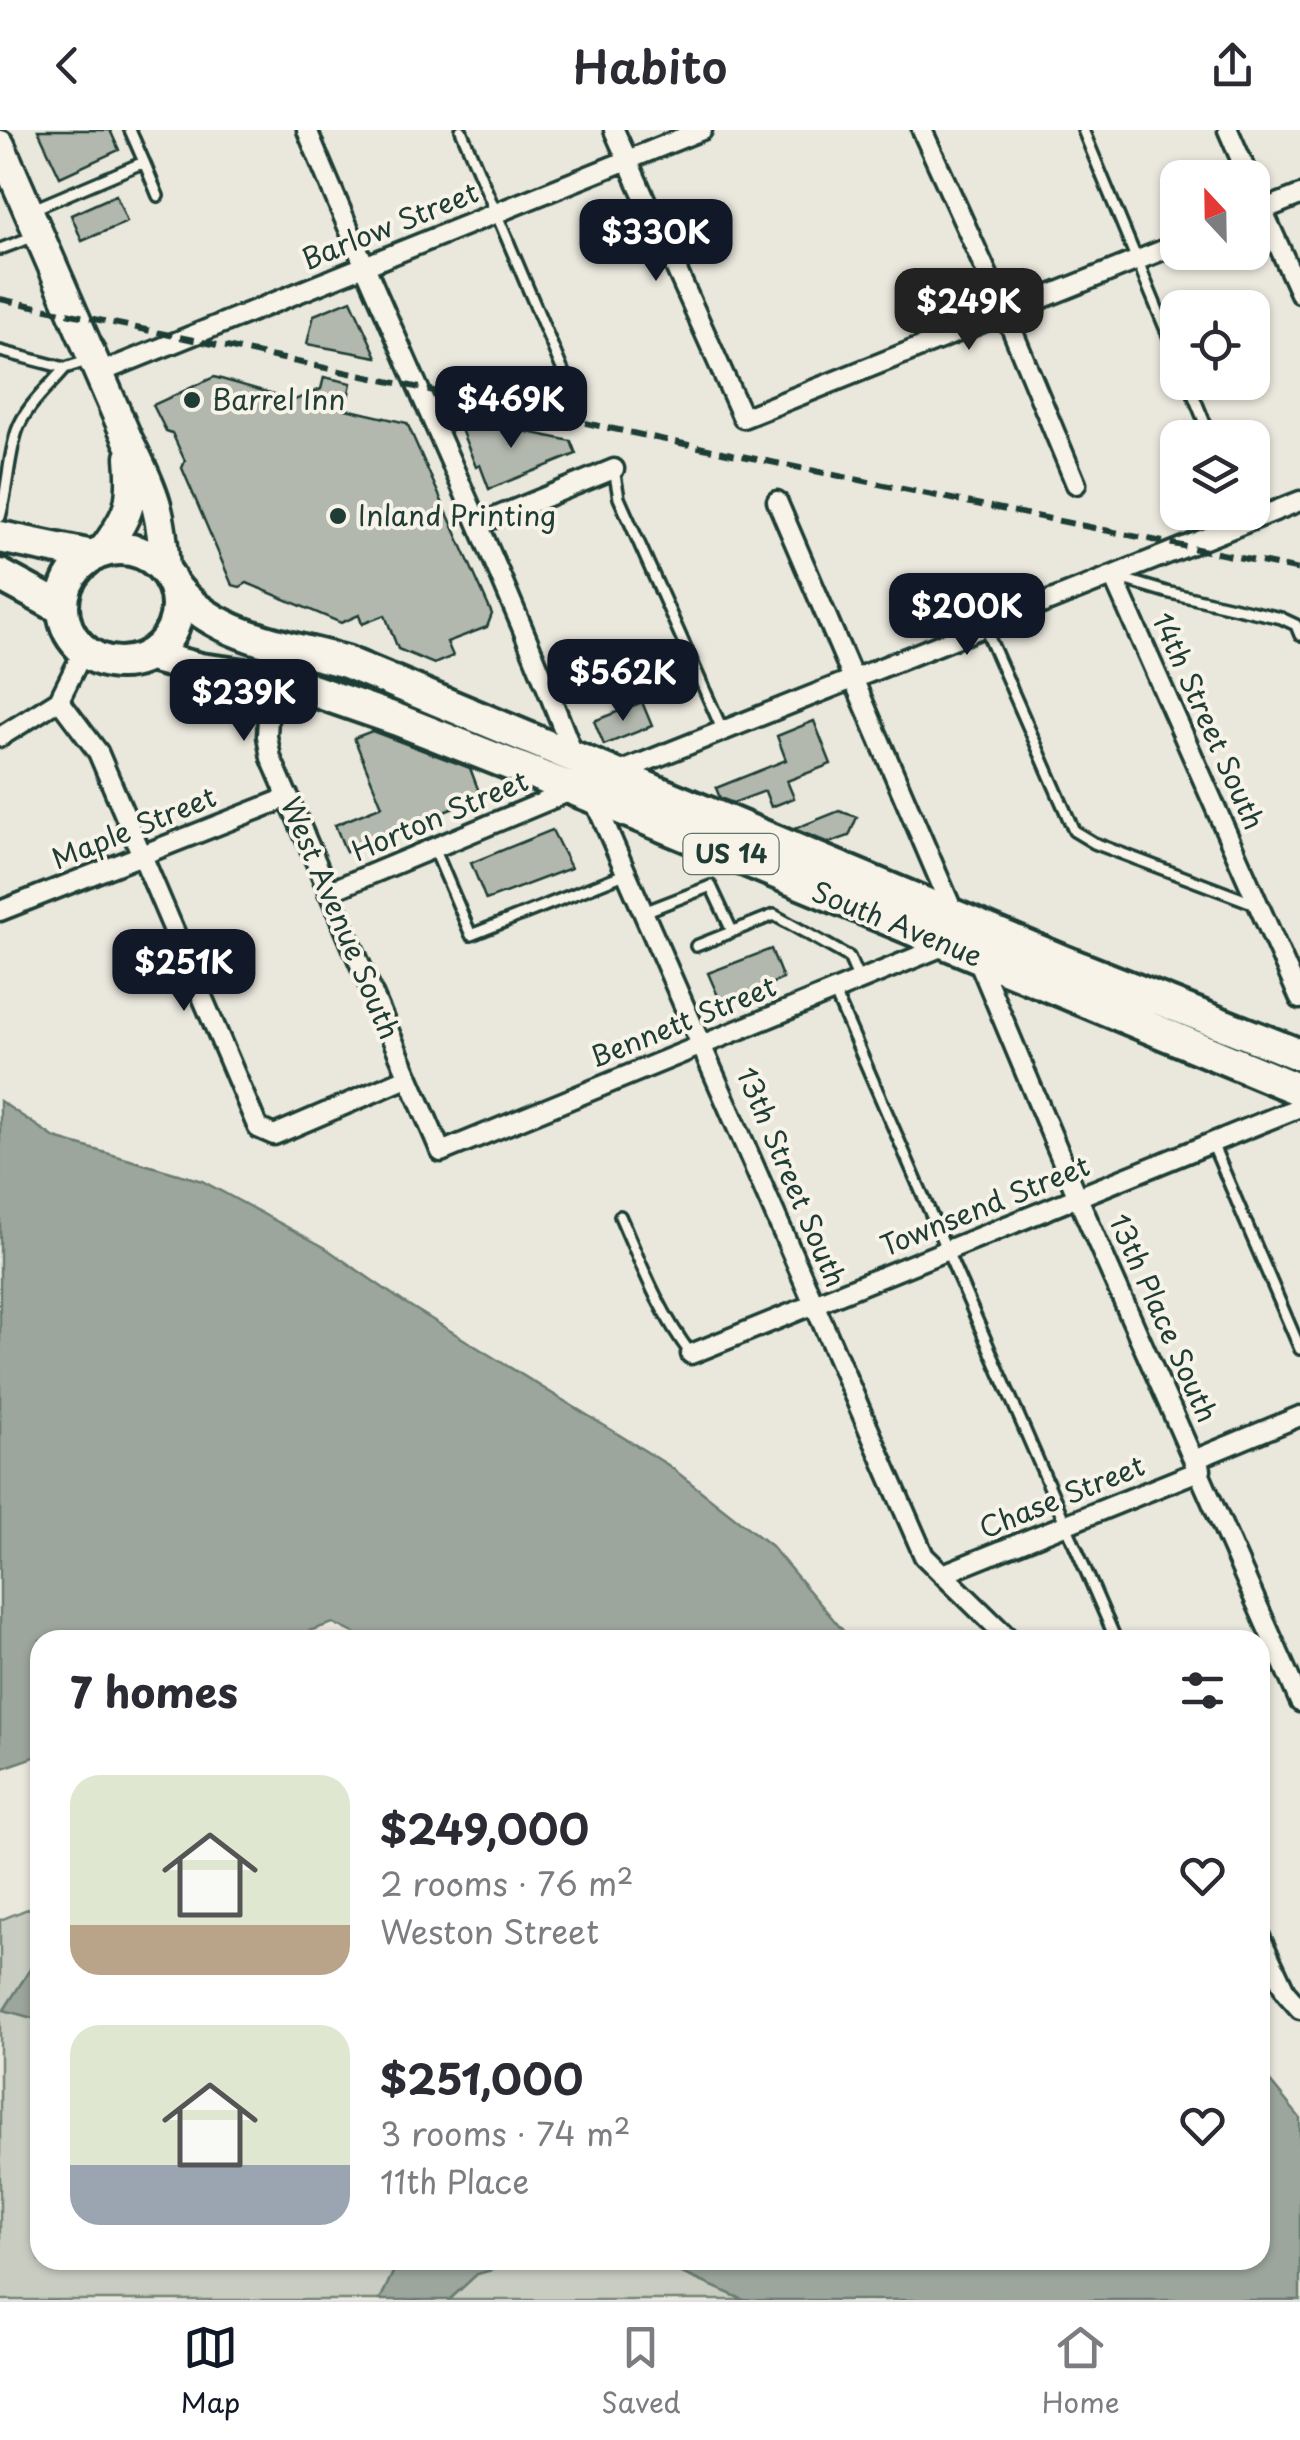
<!DOCTYPE html>
<html lang="en">
<head>
<meta charset="utf-8">
<style>
	:root { --surface:#fff; --page:#f7f7f7; --text:#2b2b33; --muted:#7c7c81; --line:#e1e1e2; --accent:#111827 }
	body { margin:0; font-family:"Playpen Sans",sans-serif; background:var(--page); color:var(--text); height:100vh; display:flex; flex-direction:column; font-size:38px; white-space:nowrap }
	* { box-sizing:border-box; margin:0 }
	p { font-size:32px; color:var(--muted) }
	.icon { flex:none; width:55px; height:55px; fill:none; stroke:currentColor; stroke-width:2; stroke-linecap:round; stroke-linejoin:round }
	.map { position:relative; flex:1; overflow:hidden }
	.details { position:absolute; left:30px; top:1500px; width:1240px; height:640px; display:flex; flex-direction:column; background:var(--surface); border-radius:30px; box-shadow:0 2px 8px #0004 }
	.details>* { flex:none }
	.needle { width:65px; rotate:338deg }
	.buttons { position:absolute; left:1160px; top:30px; display:grid; gap:20px }
	.buttons a { display:grid; place-items:center; width:110px; height:110px; border-radius:20px; background:var(--surface); box-shadow:0 2px 8px #0004; font-size:50px }
	.price { position:absolute; translate:-50% -85px; padding:0 22px; border-radius:20px; background:var(--accent); color:#fff; font-size:32px; line-height:65px; filter:drop-shadow(0 2px 5px #0008) }
	.price::after { content:''; position:absolute; left:50%; top:60px; width:30px; height:22px; margin-left:-15px; background:inherit; clip-path:polygon(0 0,100% 0,50% 100%) }
	.price.active { background:#222; color:#fff }
	ul { padding:0; list-style:none }
	li { display:flex; align-items:center; gap:30px; height:250px; padding:0 40px }
	li span { display:grid; place-items:center; flex:none; width:280px; height:200px; border-radius:30px; color:#555 }
	li>.icon { margin-inline-start:auto }
	span .icon { width:120px; height:120px; fill:#fffc; stroke-width:1 }
	li b { font-size:42px }
	h2 { display:flex; justify-content:space-between; align-items:center; height:120px; padding:0 40px; font-size:42px }
	header { display:flex; justify-content:space-between; align-items:center; height:130px; padding:0 40px; background:var(--surface); font-size:45px; font-weight:600 }
	.tab-bar { display:flex; justify-content:space-around; align-items:center; height:140px; border-top:2px solid var(--line); background:var(--surface); font-size:28px; color:var(--muted) }
	.tab-bar a { display:grid; justify-items:center; gap:5px }
	.tab-bar .active { color:var(--accent) }
	.map>svg:first-child { display:block }
	.green { fill:#c8ccc1; stroke:#74847a; stroke-width:2.5 }
	.water { fill:#9ca69c; stroke:#6a7c72; stroke-width:2.5 }
	.building { fill:#b2b8ae; stroke:#1f3d34; stroke-width:2.5 }
	.lines { fill:none; stroke-linecap:round; stroke-linejoin:round }
	.service-casing { stroke:#1f3d34; stroke-width:16 }
	.minor-casing { stroke:#1f3d34; stroke-width:25 }
	.primary-casing { stroke:#1f3d34; stroke-width:35 }
	.trunk-casing { stroke:#1f3d34; stroke-width:38 }
	.service { stroke:#f7f3e8; stroke-width:9 }
	.minor { stroke:#f7f3e8; stroke-width:18 }
	.primary { stroke:#f7f3e8; stroke-width:28 }
	.trunk { stroke:#f7f3e8; stroke-width:30 }
	.rail { stroke:#1f3d34; stroke-width:6; stroke-dasharray:15 8; stroke-linecap:butt }
	.poi-dot { fill:#1f3d34; stroke:#f7f3e8; stroke-width:4 }
	.labels { text-anchor:middle; stroke-width:8; stroke-linejoin:round; paint-order:stroke }
	.shield { fill:#f7f3e8; stroke:#60746a; stroke-width:2.5 }
	.shield-label { font-size:25px; font-weight:bold; fill:#1f3d34 }
	.street-label { font-size:28px; fill:#1f3d34; stroke:#f7f3e8 }
	.poi-label { font-size:28px; fill:#1f3d34; stroke:#f7f3e8; text-anchor:start }
</style>
</head>
<body>
<header><svg class="icon" aria-label="back" viewBox="0 0 24 24"><path d="M15 5l-7 7 7 7"/></svg>Habito<svg class="icon" aria-label="share" viewBox="0 0 24 24"><path d="M12 15V3M7 8l5-5 5 5M5 13v7h14v-7"/></svg></header>
<div class="map">
<svg width="1300" height="2170" viewBox="0 0 1300 2170">
	<rect width="100%" height="100%" fill="#eae8dd"/>
	<filter id="ink" filterUnits="userSpaceOnUse"><feTurbulence type="fractalNoise" baseFrequency=".01" numOctaves="2"/><feDisplacementMap in="SourceGraphic" scale="20" xChannelSelector="R" yChannelSelector="G"/><feConvolveMatrix kernelMatrix="1 2 1 2 8 2 1 2 1" color-interpolation-filters="sRGB"/></filter>
	<g filter="url(#ink)">
		<path class="green" d="M40 1774V1824L4 1880 40 1890V2130H399L380 2170H0V1790Z
			M527 2130H652L744 2170H449L477 2144Z"/>
		<path class="water" d="M0 971 55 1008 202 1051 324 1117 402 1171 668 1335 771 1416 851 1510H368L333 1493 282 1510H40V1625L0 1639Z
			M40 1824V1890L4 1880Z
			M1260 1939 1300 1988V2170H744L652 2130H1260Z
			M399 2130H527L477 2144 449 2170H380Z"/>
		<path class="building" d="M38 0H110L119 20 60 47Z
			M116 65 127 92 82 111 71 85Z
			M351 170 377 227 307 214 314 185Z
			M214 247 295 270 321 259 324 247 351 253 346 279 407 293 492 484 487 497 447 512 453 526 434 534 398 519 385 485 362 494 359 485 341 493 247 453 240 457 232 455 182 338 185 331 172 303 166 301 153 275Z
			M456 287 571 311 576 324 489 359 480 335 476 337Z
			M642 572 652 596 604 615 594 591Z
			M814 591 831 634 787 651 794 668 771 677 765 661 733 673 720 668 716 658 786 630 777 606Z
			M372 601 470 638 481 667 346 722 335 695 382 676 354 608Z
			M839 681 857 687 849 706 829 713 794 699Z
			M552 700 571 738 486 770 471 733Z
			M771 819 783 849 721 873 708 843Z"/>
		<g class="lines">
			<g class="service-casing">
				<path id="service" d="M461 0 565 246
					M1083 0 1178 229
					M144 32 158 66
					M31 80 144 32 130 0
					M0 119 35 106
					M0 221 65 238 90 230
					M1188 252 1211 308
					M614 339 619 368 722 599
					M0 387C8 359 8 328 17 301 25 277 49 257 65 238
					M1116 447 1166 462 1281 488 1296 495 1300 505
					M984 496 1074 701 1094 713 1258 775
					M434 718 471 805 627 743
					M644 782 711 756 732 801
					M696 816 774 785 849 827 859 850
					M834 861 1116 1510
					M1212 1013 1300 1219
					M620 1086C641 1134 659 1182 691 1224"/>
			</g>
			<g class="minor-casing">
				<path id="minor" d="M307 0C394 211 493 416 575 629
					M614 0 743 288 1178 114
					M922 0 1005 183 1076 354
					M1228 0 1249 48
					M1252 57 1300 163
					M1253 84 1300 65
					M99 243 702 0
					M777 371 955 786
					M479 394 614 339
					M1113 446 1300 869
					M270 549 267 606 271 628 441 1022 946 815
					M59 570 98 622 258 998 274 1005 407 948
					M0 607 59 570 84 520
					M617 643 1300 371
					M593 667 924 1426 1010 1510
					M328 762 573 660
					M0 781 289 667
					M977 827 1078 1068 1300 1572
					M691 1224 1300 977
					M1196 1329 1300 1286
					M943 1444 1201 1340
					M1260 1807 1286 1863 1300 1879"/>
			</g>
			<g class="primary-casing">
				<path id="primary" d="M0 15 128 310C155 363 162 382 165 442
					M102 422C130 384 134 373 130 327"/>
			</g>
			<g class="trunk-casing">
				<path id="trunk" d="M0 407 92 426
					M63 476a57 57 0 1 1 114 0a57 57 0 1 1-114 0Z
					M0 445 63 479
					M172 453C210 507 286 515 346 532L1063 831 1300 925
					M150 526 200 539 283 550 398 590 593 667 1300 960"/>
			</g>
			<use href="#service" class="service"/>
			<use href="#minor" class="minor"/>
			<use href="#primary" class="primary"/>
			<use href="#trunk" class="trunk"/>
			<path class="rail" d="M0 169 727 323 1300 440"/>
		</g>
	</g>
	<g class="poi-dot">
		<circle cx="192" cy="270" r="10"/>
		<circle cx="338" cy="386" r="10"/>
	</g>
	<g class="labels">
		<rect class="shield" x="683.5" y="704" width="95" height="40" rx="8"/>
		<g class="shield-label">
			<text x="731" y="733">US 14</text>
		</g>
		<g class="street-label">
			<text transform="translate(390 96) rotate(-22)" y="10">Barlow Street</text>
			<text transform="translate(1208 591) rotate(66)" y="10">14th Street South</text>
			<text transform="translate(440 686) rotate(-23)" y="10">Horton Street</text>
			<text transform="translate(134 698) rotate(-22)" y="10">Maple Street</text>
			<text transform="translate(340 788) rotate(67)" y="10">West Avenue South</text>
			<text transform="translate(897 794) rotate(22)" y="10">South Avenue</text>
			<text transform="translate(683 892) rotate(-22)" y="10">Bennett Street</text>
			<text transform="translate(791 1047) rotate(67)" y="10">13th Street South</text>
			<text transform="translate(985 1076) rotate(-22)" y="10">Townsend Street</text>
			<text transform="translate(1163 1188) rotate(66)" y="10">13th Place South</text>
			<text transform="translate(1062 1367) rotate(-22)" y="10">Chase Street</text>
		</g>
		<g class="poi-label">
			<text x="212" y="280">Barrel Inn</text>
			<text x="358" y="396">Inland Printing</text>
		</g>
	</g>
</svg>
<div class="buttons">
<a><svg class="needle" viewBox="-14 -14 28 28"><path d="M0-13l5 13h-10z" fill="#e53935"/><path d="M0 13l5-13h-10z" fill="#7c7c81"/></svg></a>
<a><svg class="icon" aria-label="locate" viewBox="0 0 24 24"><circle cx="12" cy="12" r="6"/><path d="M12 2v4M12 18v4M2 12h4M18 12h4"/></svg></a>
<a><svg class="icon" aria-label="layers" viewBox="0 0 24 24"><path d="M12 4l9 5-9 5-9-5zM3 14l9 5 9-5"/></svg></a>
</div>
<b class="price" style="left:656px;top:154px">$330K</b>
<b class="price active" style="left:969px;top:223px">$249K</b>
<b class="price" style="left:511px;top:321px">$469K</b>
<b class="price" style="left:967px;top:528px">$200K</b>
<b class="price" style="left:623px;top:594px">$562K</b>
<b class="price" style="left:244px;top:614px">$239K</b>
<b class="price" style="left:184px;top:884px">$251K</b>
<section class="details">
<h2>7 homes<svg class="icon" aria-label="filters" viewBox="0 0 24 24"><path d="M4 7h16M4 17h16"/><circle cx="9" cy="7" r="2"/><circle cx="15" cy="17" r="2"/></svg></h2>
<ul>
<li><span style="background:linear-gradient(#dfe7d0 75%,#b9a48a 0)"><svg class="icon" aria-label="home" viewBox="0 0 24 24"><path d="M3 11l9-7 9 7M6 9v11h12V9"/></svg></span><div><b>$249,000</b><p>2 rooms · 76 m²</p><p>Weston Street</p></div><svg class="icon" aria-label="heart" viewBox="0 0 24 24"><path d="M12 20l-8-8c-3-5 5-10 8-4 3-6 11-1 8 4z"/></svg></li>
<li><span style="background:linear-gradient(#dfe7d0 70%,#9aa5b1 0)"><svg class="icon" aria-label="home" viewBox="0 0 24 24"><path d="M3 11l9-7 9 7M6 9v11h12V9"/></svg></span><div><b>$251,000</b><p>3 rooms · 74 m²</p><p>11th Place</p></div><svg class="icon" aria-label="heart" viewBox="0 0 24 24"><path d="M12 20l-8-8c-3-5 5-10 8-4 3-6 11-1 8 4z"/></svg></li>
</ul>
</section>
</div>
<nav class="tab-bar">
<a class="active"><svg class="icon" aria-label="map" viewBox="0 0 24 24"><path d="M3 6l6-2 6 2 6-2v14l-6 2-6-2-6 2zM9 4v14M15 6v14"/></svg>Map</a>
<a><svg class="icon" aria-label="saved" viewBox="0 0 24 24"><path d="M7 4h10v16l-5-4-5 4z"/></svg>Saved</a>
<a><svg class="icon" aria-label="home" viewBox="0 0 24 24"><path d="M3 11l9-7 9 7M6 9v11h12V9"/></svg>Home</a>
</nav>
</body>
</html>
